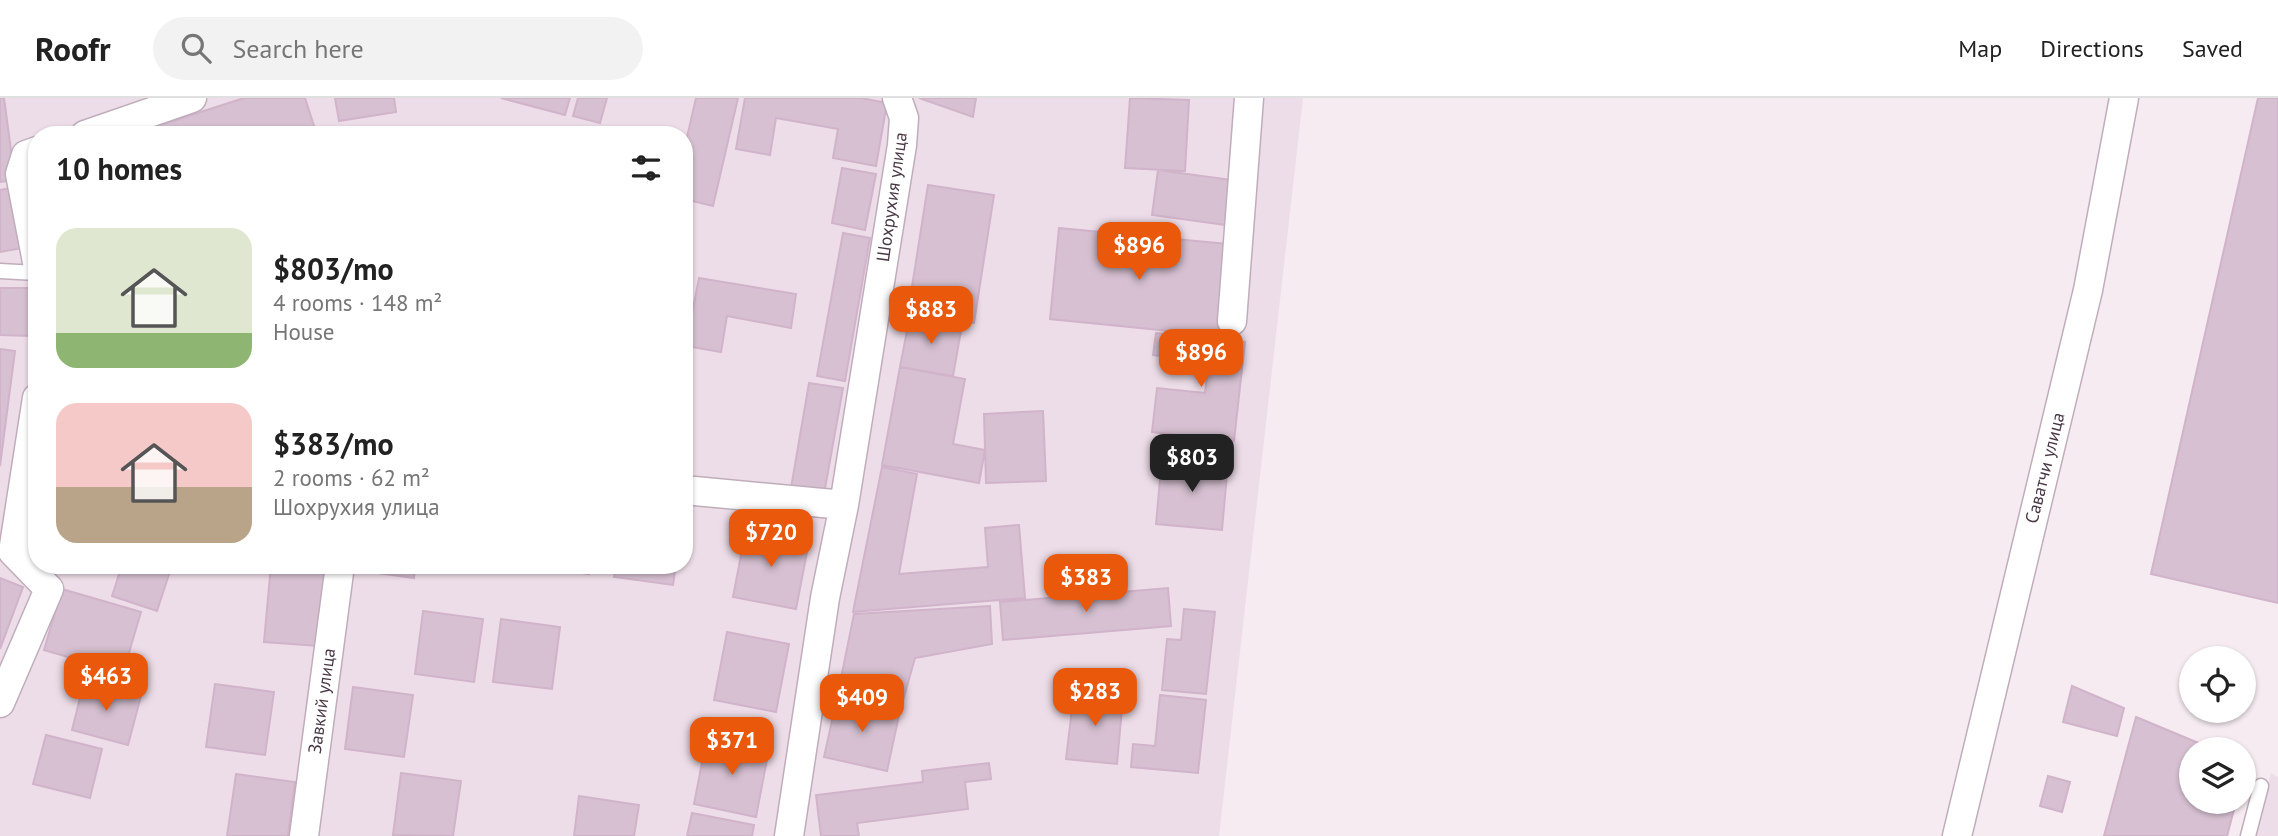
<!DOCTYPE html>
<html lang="en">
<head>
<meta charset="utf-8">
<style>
	:root { --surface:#fff; --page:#f2f2f2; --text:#222; --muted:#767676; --line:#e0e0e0; --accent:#ea580c }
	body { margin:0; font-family:"PT Sans",sans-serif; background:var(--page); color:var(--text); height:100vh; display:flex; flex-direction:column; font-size:26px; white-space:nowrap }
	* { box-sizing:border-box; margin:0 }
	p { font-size:23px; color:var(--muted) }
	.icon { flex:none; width:38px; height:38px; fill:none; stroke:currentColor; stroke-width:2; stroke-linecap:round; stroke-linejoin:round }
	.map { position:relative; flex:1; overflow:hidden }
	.details { position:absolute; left:28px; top:28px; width:665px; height:448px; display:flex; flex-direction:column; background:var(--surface); border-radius:28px; box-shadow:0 2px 5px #0004 }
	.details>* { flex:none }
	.controls { position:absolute; left:2179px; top:548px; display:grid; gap:14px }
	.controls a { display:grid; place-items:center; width:77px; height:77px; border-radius:50%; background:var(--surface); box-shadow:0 2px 5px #0004; font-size:35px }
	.price { position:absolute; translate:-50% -60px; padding:0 16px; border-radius:14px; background:var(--accent); color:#fff; font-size:23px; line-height:46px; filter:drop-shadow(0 2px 4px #0008) }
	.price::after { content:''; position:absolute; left:50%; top:42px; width:21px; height:16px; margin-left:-10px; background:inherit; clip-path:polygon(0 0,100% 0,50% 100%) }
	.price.on { background:#222; color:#fff }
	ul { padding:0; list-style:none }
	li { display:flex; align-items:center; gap:21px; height:175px; padding:0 28px }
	li span { display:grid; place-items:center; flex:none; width:196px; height:140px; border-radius:21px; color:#555 }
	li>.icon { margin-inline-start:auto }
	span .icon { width:84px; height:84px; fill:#fffc; stroke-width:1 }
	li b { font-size:30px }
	h2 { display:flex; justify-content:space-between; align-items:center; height:84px; padding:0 28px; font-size:30px }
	header { display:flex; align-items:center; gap:42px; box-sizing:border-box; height:98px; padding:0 35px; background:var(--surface); border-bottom:2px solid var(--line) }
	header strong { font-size:33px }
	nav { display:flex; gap:38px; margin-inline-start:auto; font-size:24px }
	.search { width:490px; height:63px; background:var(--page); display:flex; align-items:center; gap:18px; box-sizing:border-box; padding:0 24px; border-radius:38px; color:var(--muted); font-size:26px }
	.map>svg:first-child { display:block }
	.residential { fill:#eddde8; fill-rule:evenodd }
	.building { fill:#d6c0d1; stroke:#d1b3ca; stroke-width:2 }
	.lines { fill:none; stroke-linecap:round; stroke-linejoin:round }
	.lane-casing { stroke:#c0adbb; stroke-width:17 }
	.street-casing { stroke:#c0adbb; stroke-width:31 }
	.lane { stroke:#fff; stroke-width:14 }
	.street { stroke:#fff; stroke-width:28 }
	.labels { text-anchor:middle; stroke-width:7; stroke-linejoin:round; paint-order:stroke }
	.street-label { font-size:18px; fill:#493845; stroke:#fff }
</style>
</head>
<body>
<header>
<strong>Roofr</strong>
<div class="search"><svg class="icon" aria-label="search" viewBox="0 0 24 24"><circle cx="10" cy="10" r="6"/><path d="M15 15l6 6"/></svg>Search here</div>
<nav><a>Map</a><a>Directions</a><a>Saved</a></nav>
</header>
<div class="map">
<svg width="2278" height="738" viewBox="0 0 2278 738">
	<rect width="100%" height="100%" fill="#f5ebf1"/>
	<path class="residential" d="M0 0H1303L1219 738H0ZM37 37H684V467H37Z
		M2271 675 2278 679V738H2255Z"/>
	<path class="building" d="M0 0H4L15 82 0 84Z
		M244 0H305L317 37H143L142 33Z
		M335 0H394L396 14 339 23Z
		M501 0H570L565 17Z
		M578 0H607L600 25 573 18Z
		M696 0H738L713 108 684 101V52Z
		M745 0H861L887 5 876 68 833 60 838 31 776 20 770 57 736 51Z
		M919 0H976L973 19Z
		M1130 0 1189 2 1185 73 1125 70Z
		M2258 0H2278V505L2151 476Z
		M842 70 876 76 865 132 832 125Z
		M1158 72 1232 82 1226 127 1152 117Z
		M928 87 994 97 974 225 908 214Z
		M16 89 28 149 0 154V92Z
		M1059 130 1227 146 1219 238 1050 221Z
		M843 135 870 140 845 283 817 278Z
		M699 180 796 196 791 230 727 218 721 254 686 248Z
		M0 190H33L31 238 0 237Z
		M910 217 962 227 953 278 900 269Z
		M1156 235 1245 244 1234 343 1152 334 1157 290 1205 295 1209 263 1153 257Z
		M0 251 15 253 0 368Z
		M900 269 965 281 953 346 985 352 979 385 882 367Z
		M809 285 843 290 824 396 791 390Z
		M1043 313 1046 383 986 385 984 316Z
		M1162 359 1228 365 1222 432 1156 426Z
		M882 369 917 376 899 476 988 469 985 430 1019 427 1025 500 853 514Z
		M746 431 809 444 796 511 733 499Z
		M122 467H172L157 513 112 498Z
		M271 467H326L319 548 264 544Z
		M356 467H415L414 480 355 472Z
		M531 467H591L589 476Z
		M616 467H676L673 487 614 479Z
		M0 480 23 489 0 551Z
		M1168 490 1171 528 1003 542 1000 504Z
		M62 491 141 514 123 575 44 552Z
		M990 508 992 546 915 560 900 613 837 600 854 516Z
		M1184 511 1215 514 1206 596 1162 592 1167 541 1181 542Z
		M423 513 483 521 474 584 415 576Z
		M501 521 560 529 552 591 493 584Z
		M727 534 789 546 776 614 714 602Z
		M84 584 141 598 128 647 72 632Z
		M215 586 274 594 265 657 206 649Z
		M2072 588 2124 610 2117 638 2063 624Z
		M353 589 413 597 404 659 345 651Z
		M1074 594 1123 599 1117 666 1066 661Z
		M1160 597 1206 602 1198 675 1131 669 1133 646 1155 648Z
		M837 600 900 613 887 673 824 659Z
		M2136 619 2213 651H2191V704H2236L2227 738H2104Z
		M46 637 102 651 90 700 33 686Z
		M707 639 769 651 756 719 694 706Z
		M989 665 991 681 965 684 968 711 857 725 859 738H821L816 697 923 684 922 673Z
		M401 675 461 683 453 738 393 737Z
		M236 676 295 684 288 738H227Z
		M2048 678 2070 684 2062 714 2040 708Z
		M579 698 639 707 634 738H574Z
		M692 715 754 727 752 738H687Z"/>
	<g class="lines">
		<g class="lane-casing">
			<path id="lane" d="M0 173 37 175
				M2248 738 2261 688"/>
		</g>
		<g class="street-casing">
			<path id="street" d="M85 37 192 0
				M37 53 26 57 20 76 37 164
				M1232 223 1249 0
				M684 392 844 407
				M0 605 49 491 13 454 37 300
				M304 738 340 467
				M789 738 825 500 844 407 902 47 904 20 897 0
				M1957 738 2088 192 2124 0"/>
		</g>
		<use href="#lane" class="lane"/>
		<use href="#street" class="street"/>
	</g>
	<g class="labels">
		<g class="street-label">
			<text transform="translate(892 99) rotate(-82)" y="6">Шохрухия улица</text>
			<text transform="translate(2045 370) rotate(-76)" y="6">Саватчи улица</text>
			<text transform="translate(322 603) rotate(-82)" y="6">Завкий улица</text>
		</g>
	</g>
</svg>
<div class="controls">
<a><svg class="icon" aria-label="locate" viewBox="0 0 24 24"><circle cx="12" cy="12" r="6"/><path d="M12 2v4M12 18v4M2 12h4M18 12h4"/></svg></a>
<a><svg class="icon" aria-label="layers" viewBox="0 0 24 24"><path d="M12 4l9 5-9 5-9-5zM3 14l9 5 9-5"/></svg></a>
</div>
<b class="price" style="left:1139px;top:184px">$896</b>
<b class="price" style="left:931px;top:248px">$883</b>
<b class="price" style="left:1201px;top:291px">$896</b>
<b class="price on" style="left:1192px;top:396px">$803</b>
<b class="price" style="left:771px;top:471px">$720</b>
<b class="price" style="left:1086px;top:516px">$383</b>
<b class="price" style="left:106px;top:615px">$463</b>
<b class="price" style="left:1095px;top:630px">$283</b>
<b class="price" style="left:862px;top:636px">$409</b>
<b class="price" style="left:732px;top:679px">$371</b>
<section class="details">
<h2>10 homes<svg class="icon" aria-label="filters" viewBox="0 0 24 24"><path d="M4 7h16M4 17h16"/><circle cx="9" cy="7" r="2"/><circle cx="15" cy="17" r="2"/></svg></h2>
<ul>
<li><span style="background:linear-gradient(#dfe7d0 75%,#8fb573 0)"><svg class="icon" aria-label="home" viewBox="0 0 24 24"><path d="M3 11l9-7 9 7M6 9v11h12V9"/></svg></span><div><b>$803/mo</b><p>4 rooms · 148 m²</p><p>House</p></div></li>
<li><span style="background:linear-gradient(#f6c9c9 60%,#b9a48a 0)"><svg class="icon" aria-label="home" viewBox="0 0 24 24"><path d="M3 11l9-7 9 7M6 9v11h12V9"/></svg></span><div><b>$383/mo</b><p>2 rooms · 62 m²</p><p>Шохрухия улица</p></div></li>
</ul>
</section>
</div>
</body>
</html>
